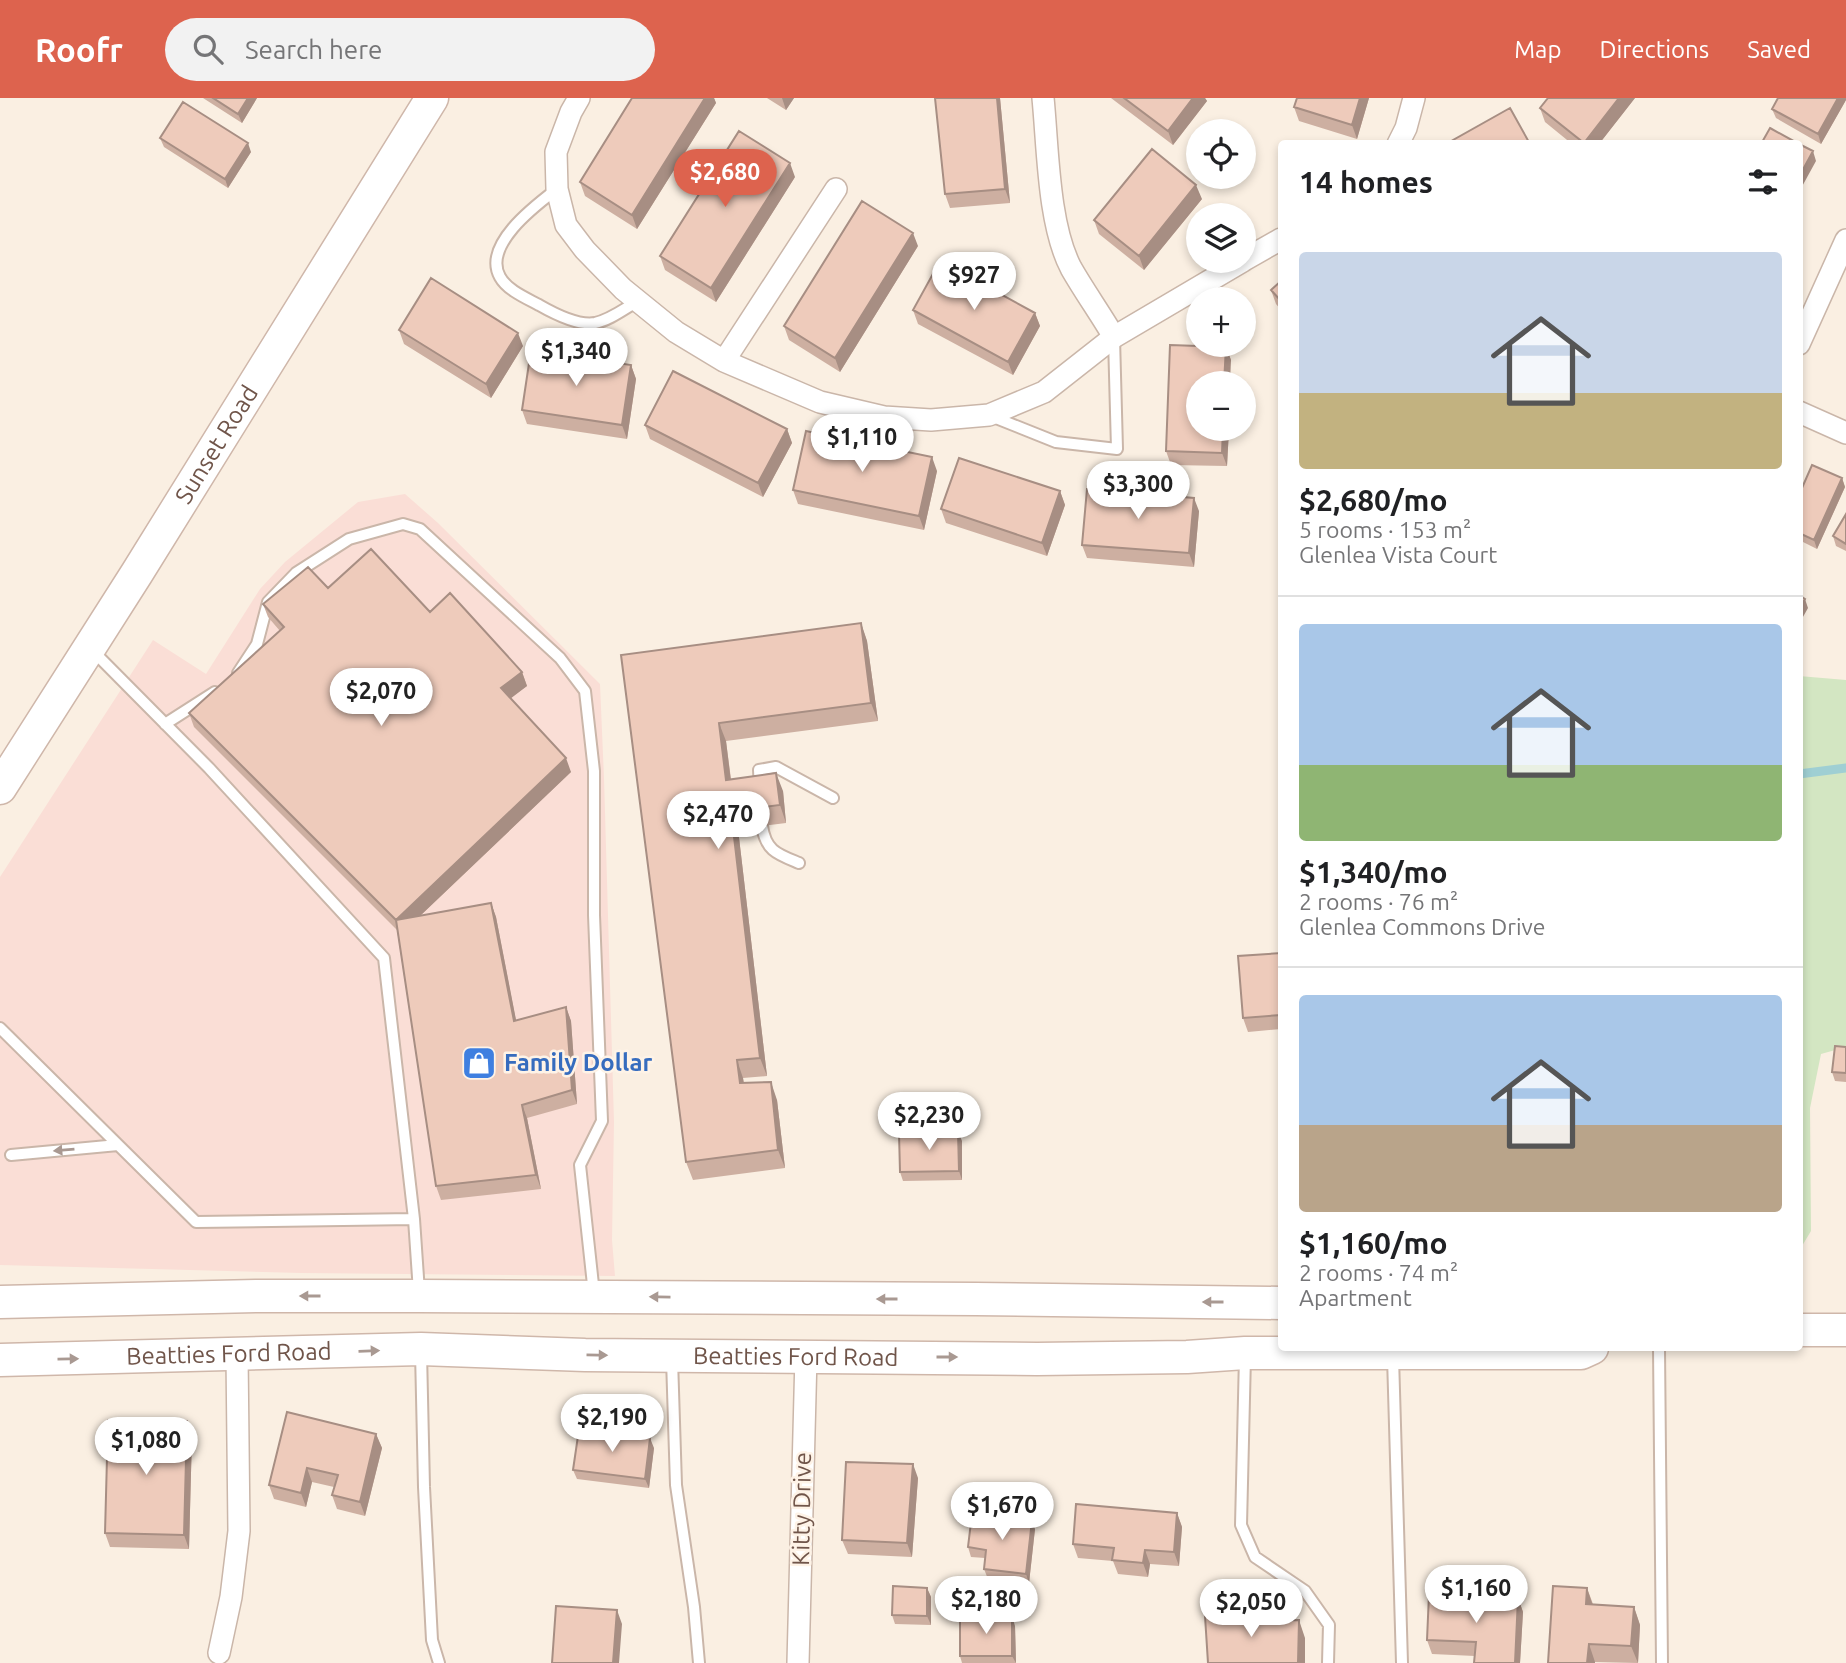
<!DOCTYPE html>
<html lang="en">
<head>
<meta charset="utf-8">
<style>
	:root { --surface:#fff; --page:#f2f2f2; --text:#202124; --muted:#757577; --line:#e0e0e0; --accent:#dd634e }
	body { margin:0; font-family:Ubuntu,sans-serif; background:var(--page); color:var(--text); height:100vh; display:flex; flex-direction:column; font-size:26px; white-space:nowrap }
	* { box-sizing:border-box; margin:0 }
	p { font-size:23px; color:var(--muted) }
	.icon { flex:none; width:38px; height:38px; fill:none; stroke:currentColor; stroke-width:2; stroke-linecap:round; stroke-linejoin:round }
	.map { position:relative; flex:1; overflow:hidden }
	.sheet { position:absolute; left:1278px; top:42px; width:525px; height:1211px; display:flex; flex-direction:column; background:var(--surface); border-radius:7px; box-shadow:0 4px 10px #0003 }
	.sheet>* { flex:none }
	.controls { position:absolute; left:1186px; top:21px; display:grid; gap:14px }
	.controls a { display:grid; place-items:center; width:70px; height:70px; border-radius:50%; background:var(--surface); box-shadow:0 4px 10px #0003; font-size:35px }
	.price { position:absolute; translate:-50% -60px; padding:0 16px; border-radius:24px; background:#fff; color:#222; font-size:23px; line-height:46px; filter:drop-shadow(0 2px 4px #0008) }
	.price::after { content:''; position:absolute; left:50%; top:42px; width:21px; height:16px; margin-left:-10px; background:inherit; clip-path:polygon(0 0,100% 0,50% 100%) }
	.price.on { background:var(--accent); color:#fff }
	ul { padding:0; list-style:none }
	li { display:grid; align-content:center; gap:14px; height:371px; padding:0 21px }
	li+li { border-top:2px solid var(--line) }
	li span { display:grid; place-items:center; height:217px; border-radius:7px; color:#555 }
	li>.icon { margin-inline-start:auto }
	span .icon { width:126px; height:126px; fill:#fffc; stroke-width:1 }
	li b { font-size:30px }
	h2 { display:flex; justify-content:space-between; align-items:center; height:84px; padding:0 21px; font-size:30px }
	header { display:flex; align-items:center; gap:42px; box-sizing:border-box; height:98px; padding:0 35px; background:var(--accent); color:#fff }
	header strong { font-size:33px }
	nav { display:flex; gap:38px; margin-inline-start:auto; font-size:24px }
	.search { width:490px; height:63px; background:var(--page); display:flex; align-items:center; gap:18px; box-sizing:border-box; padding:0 24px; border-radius:38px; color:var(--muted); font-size:26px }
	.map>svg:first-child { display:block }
	.commercial { fill:#faded6 }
	.green { fill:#d3e6c2 }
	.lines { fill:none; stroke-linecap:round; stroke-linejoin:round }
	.stream { stroke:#9fcfd3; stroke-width:9 }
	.service-casing { stroke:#cab6a9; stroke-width:14 }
	.minor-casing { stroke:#cab6a9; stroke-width:24 }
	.secondary-casing { stroke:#cfb7aa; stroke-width:35 }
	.service { stroke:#fff; stroke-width:10 }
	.minor { stroke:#fff; stroke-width:21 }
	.secondary { stroke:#fff; stroke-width:32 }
	.wall { fill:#cdafa1 }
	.shaded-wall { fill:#a78e83 }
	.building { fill:#eecbbb; stroke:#a78e83; stroke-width:2 }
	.oneway { fill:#a99992 }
	.labels { text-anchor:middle; stroke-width:5; stroke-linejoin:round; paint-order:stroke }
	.street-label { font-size:24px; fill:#70554a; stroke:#fef3e7 }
	.shop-label { font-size:24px; font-weight:bold; fill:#366cbe; stroke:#fef3e7; text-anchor:start }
</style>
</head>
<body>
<header>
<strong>Roofr</strong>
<div class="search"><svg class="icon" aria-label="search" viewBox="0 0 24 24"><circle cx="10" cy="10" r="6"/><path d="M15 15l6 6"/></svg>Search here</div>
<nav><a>Map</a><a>Directions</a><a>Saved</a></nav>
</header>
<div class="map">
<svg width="1846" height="1565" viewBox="0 0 1846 1565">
	<rect width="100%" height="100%" fill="#faefe2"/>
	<path class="commercial" d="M405 396 438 425 600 586 604 680 614 1024 612 1142 615 1178 301 1175 0 1167V779L153 542 206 576 260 491 285 464 358 404Z"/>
	<path class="green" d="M1799 578 1846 582V949L1821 956 1810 1010 1811 1133 1799 1153Z"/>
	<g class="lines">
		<path class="stream" d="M1799 676 1846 670"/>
		<g class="service-casing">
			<path id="service" d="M557 91C536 107 482 147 500 179 507 192 526 200 539 207 553 215 578 228 595 225 610 222 624 211 638 203
				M991 318 1056 344 1117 351 1114 240
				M92 552 209 670 384 860 414 1121 419 1194
				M238 575 257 546 268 504 296 475 349 441 403 426 420 431 560 560 585 593 594 673V817L602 1023 580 1067 594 1196
				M165 626 215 594
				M760 691 759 672 776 669 833 700
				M762 728C766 753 777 756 799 765
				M0 930 196 1124 414 1121
				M11 1057 118 1047
				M1659 1250 1662 1565
				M421 1254 424 1389 432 1542 439 1565
				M1245 1258 1241 1427 1255 1459 1305 1493 1329 1527 1328 1565
				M1393 1259 1402 1565
				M672 1261 676 1387 694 1509 699 1565"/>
		</g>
		<g class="minor-casing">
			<path id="minor" d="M579 0 571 14 556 54 557 91 566 127 585 152 623 191 676 234 724 263 820 304 884 319 931 322 989 317 1044 294 1114 239 1243 163
				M1043 0C1048 50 1048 126 1071 170 1084 193 1100 215 1114 239
				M1398 46 1406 30 1414 0
				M1244 162 1281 141
				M1799 246 1846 142
				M724 263 836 91
				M1799 314 1846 335
				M219 1555 231 1499 239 1433 237 1257
				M798 1565 806 1258"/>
		</g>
		<g class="secondary-casing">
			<g id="secondary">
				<path id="s1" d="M0 690 137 475 432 0"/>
				<path d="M0 1204 256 1198H419L976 1201 1281 1205"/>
				<path d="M1799 1232H1846"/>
				<path id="s2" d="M0 1262 421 1251 585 1257 1037 1261 1187 1259 1245 1255H1581L1592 1250"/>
			</g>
		</g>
		<use href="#service" class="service"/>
		<use href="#minor" class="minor"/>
		<use href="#secondary" class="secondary"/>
	</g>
	<path class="wall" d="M203 0H257L242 25Z
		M632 0H714L716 5 637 131 585 98 580 84Z
		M767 0H794L786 12Z
		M1000 0 1010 105 950 110 945 96Z
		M1111 0H1205L1207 3 1173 47Z
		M1369 0 1357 41 1299 23 1294 9Z
		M1635 0 1599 46H1572L1545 24 1540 10Z
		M1846 0V2L1821 46 1776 20 1772 11Z
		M160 40 251 54 228 90 164 49Z
		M795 79 716 204 665 172 660 158Z
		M1202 101 1144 172 1099 136 1094 122Z
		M918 148 840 274 789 242 784 228Z
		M1281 183V212L1276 206 1271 192Z
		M913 212 1035 215 1040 228 1013 277 918 226Z
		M399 232 523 248 491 300 404 246Z
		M1226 249 1231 262 1199 331H1229L1227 368 1171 367 1166 353Z
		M631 267 636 281 627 341 527 326 522 312Z
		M645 327 787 331 792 345 763 399 650 341Z
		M937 373 924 432 798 406 793 392Z
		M1842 380 1845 389 1817 451 1799 442V389L1802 390Z
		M1060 393 1065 407 1047 458 946 425 941 411Z
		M1199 413 1194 469 1087 460 1082 447Z
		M1846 416V453L1836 448 1833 438Z
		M328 490 430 514 522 574 527 588 510 600 571 674 420 818 491 805 496 819 516 923 566 909 571 923 577 1006 527 1020 541 1091 441 1102 436 1088 397 832 194 629 189 615 280 533 268 519 263 506Z
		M861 525 867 543 878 623 726 643 731 681 783 693 786 725 738 731 767 978 743 980 744 985 777 1002 785 1070 693 1082 686 1064 621 557Z
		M1281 855V931L1248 934 1243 920Z
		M1846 949V984L1835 983 1832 974Z
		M962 1043V1082L903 1083 900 1074Z
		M376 1336 382 1350 365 1418 337 1411 332 1397 334 1389 312 1384 306 1409 274 1401 269 1387Z
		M192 1337 189 1451 110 1449 105 1435Z
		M654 1350 649 1390 577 1381 573 1372Z
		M918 1380 912 1459 848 1456 842 1442Z
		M1177 1415 1182 1429 1179 1468 1150 1466 1148 1479 1118 1476 1113 1463 1078 1460 1073 1446Z
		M1035 1431 1029 1485 988 1481 984 1471 985 1460 971 1459 968 1449Z
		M927 1490 931 1499V1527L895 1526 892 1517Z
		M1587 1490 1593 1506 1634 1509 1640 1527 1638 1565 1595 1564 1548 1565Z
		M1518 1500 1523 1514 1520 1565H1474L1475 1558 1432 1556 1427 1542Z
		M1015 1528 1016 1565H962L960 1558Z"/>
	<path class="shaded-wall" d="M248 0H257L242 25 238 16Z
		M705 0H714L716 5 637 131 632 117Z
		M782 0H794L786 12Z
		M997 0H1000L1010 105 1005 91Z
		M1193 0H1205L1207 3 1173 47 1168 33Z
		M1360 0H1369L1357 41 1352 27Z
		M1619 0H1635L1599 46H1584Z
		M1838 0H1846V2L1821 46 1818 36Z
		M248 45 251 54 228 90 225 81Z
		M1813 53 1816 63 1799 94V79Z
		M790 65 795 79 716 204 711 190Z
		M1196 87 1202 101 1144 172 1139 158Z
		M913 135 918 148 840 274 835 260Z
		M1035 215 1040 228 1013 277 1008 264Z
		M518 235 523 248 491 300 486 286Z
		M1226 249 1231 262 1230 285H1224Z
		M631 267 636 281 627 341 622 327Z
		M787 331 792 345 763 399 758 385Z
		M1223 331H1229L1227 368 1222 355Z
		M932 359 937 373 924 432 919 418Z
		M1842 380 1845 389 1817 451 1814 442Z
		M1060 393 1065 407 1047 458 1042 445Z
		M1194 400 1199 413 1194 469 1189 455Z
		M1805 501 1808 510 1799 526V511Z
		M861 525 867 543 878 623 871 605Z
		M522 574 527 588 506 604 501 590Z
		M719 625 726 643 733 700 726 682Z
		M566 660 571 674 401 836 396 822Z
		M776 675 783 693 786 725 780 707Z
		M731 713 738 731 767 978 760 960Z
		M491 805 496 819 519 937 514 923Z
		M566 909 571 923 577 1006 572 992Z
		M737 962 743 980 746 1003 740 985Z
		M771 984 777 1002 785 1070 778 1052Z
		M522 1007 527 1020 541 1091 536 1077Z
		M958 1033 962 1043V1082L959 1073Z
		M187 1323 192 1337 189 1451 184 1437Z
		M376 1336 382 1350 365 1418 360 1404Z
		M650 1340 654 1350 649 1390 645 1381Z
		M913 1366 918 1380 912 1459 907 1445Z
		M307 1370 312 1384 306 1409 301 1395Z
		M1177 1415 1182 1429 1179 1468 1174 1454Z
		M1032 1422 1035 1431 1029 1485 1026 1476Z
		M1145 1452 1150 1466 1148 1479 1143 1465Z
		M927 1490 931 1499V1527L927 1518Z
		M1587 1490 1593 1508 1586 1506Z
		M1518 1500 1523 1514 1520 1565H1515Z
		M1634 1509 1640 1527 1638 1565 1631 1548Z
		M617 1512 622 1526 619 1565H613Z
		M1012 1518 1015 1528 1016 1565 1012 1558Z
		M1299 1522 1305 1540V1565H1298Z
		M1589 1546 1595 1564V1565H1587Z"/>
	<path class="building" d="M213 0H248L238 16Z
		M632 0H705L632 117 580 84Z
		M935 0H997L1005 91 945 96Z
		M1124 0H1193L1168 33Z
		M1297 0H1360L1352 27 1294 9Z
		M1548 0H1619L1584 45 1540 10Z
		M1778 0H1838L1818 36 1772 11Z
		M183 4 248 45 225 81 160 40Z
		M1510 10 1530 46H1446Z
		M1770 30 1799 46H1761Z
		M739 33 790 65 711 190 660 158Z
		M1799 46 1813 53 1799 79Z
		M1152 51 1196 87 1139 158 1094 122Z
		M862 103 913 135 835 260 784 228Z
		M940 163 1035 215 1008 264 913 212Z
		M431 180 518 235 486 286 399 232Z
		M1281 183V203L1271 192Z
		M1170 247 1226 249 1224 285H1199V331H1223L1222 355 1166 353Z
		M531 252 631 267 622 327 522 312Z
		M673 273 787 331 758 385 645 327Z
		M806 333 932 359 919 418 793 392Z
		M959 360 1060 393 1042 445 941 411Z
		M1812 367 1842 380 1814 442 1799 435V389L1802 390Z
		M1087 391 1194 400 1189 455 1082 447Z
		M1846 416V446L1833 438Z
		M371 451 430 514 450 495 522 574 501 590 566 660 396 822 189 615 284 529 263 506 308 469 328 490Z
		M1799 497 1805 501 1799 511Z
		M861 525 871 605 719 625 726 682 776 675 780 707 731 713 760 960 737 962 740 985 771 984 778 1052 686 1064 621 557Z
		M491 805 514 923 566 909 572 992 522 1007 536 1077 436 1088 396 822Z
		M1281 855V917L1243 920 1238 858Z
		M1835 948 1846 949V975L1832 974Z
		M958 1033 959 1073 900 1074 899 1035Z
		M287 1314 376 1336 360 1404 332 1397 338 1377 307 1370 301 1395 269 1387Z
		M108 1322 187 1323 184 1437 105 1435Z
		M579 1331 650 1340 645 1381 573 1372Z
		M846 1364 913 1366 907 1445 842 1442Z
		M1076 1406 1177 1415 1174 1454 1145 1452 1143 1465 1112 1462 1114 1450 1073 1446Z
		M972 1416 1032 1422 1026 1476 984 1471 986 1452 968 1449Z
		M893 1488 927 1490V1518L892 1517Z
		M1553 1488 1587 1490 1586 1506 1634 1509 1631 1548 1589 1546 1587 1565H1548Z
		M1429 1496 1518 1500 1515 1565H1474L1476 1544 1427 1542Z
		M556 1508 617 1512 613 1565H552Z
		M1270 1514V1523L1299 1522 1298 1565H1208L1205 1518Z
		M1012 1518V1558H960V1519Z"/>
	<defs><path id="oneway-solid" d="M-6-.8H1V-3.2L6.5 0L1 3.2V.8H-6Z" transform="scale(1.75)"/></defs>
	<g class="oneway">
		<use href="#oneway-solid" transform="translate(64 1052) rotate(175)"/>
		<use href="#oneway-solid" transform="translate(310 1198) rotate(180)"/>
		<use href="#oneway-solid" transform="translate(660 1199) rotate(-179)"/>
		<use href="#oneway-solid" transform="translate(887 1201) rotate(180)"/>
		<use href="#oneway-solid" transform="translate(1213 1204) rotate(-180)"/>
		<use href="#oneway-solid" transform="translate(369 1253) rotate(-2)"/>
		<use href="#oneway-solid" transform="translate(597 1257) rotate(1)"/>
		<use href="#oneway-solid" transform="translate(947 1259)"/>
		<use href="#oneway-solid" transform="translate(68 1261) rotate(-1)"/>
	</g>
	<defs>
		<g id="shop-square" transform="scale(1.75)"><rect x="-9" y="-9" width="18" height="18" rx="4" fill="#3f7fe0" stroke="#fef3e7"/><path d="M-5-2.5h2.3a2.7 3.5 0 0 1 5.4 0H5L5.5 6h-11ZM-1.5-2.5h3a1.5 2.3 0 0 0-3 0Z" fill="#fff"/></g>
	</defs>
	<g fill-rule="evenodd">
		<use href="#shop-square" x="479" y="965"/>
	</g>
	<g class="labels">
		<g class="street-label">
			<text dy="8" stroke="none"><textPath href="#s1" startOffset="406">Sunset Road</textPath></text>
			<text dy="8" stroke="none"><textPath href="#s2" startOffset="229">Beatties Ford Road</textPath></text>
			<text dy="8" stroke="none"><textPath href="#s2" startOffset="796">Beatties Ford Road</textPath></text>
			<text transform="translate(802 1411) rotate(-89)" y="8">Kitty Drive</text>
		</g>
		<g class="shop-label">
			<text x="504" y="973">Family Dollar</text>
		</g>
	</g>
</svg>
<div class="controls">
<a><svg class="icon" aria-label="locate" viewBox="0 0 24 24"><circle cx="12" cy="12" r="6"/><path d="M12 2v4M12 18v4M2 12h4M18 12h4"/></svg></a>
<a><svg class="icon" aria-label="layers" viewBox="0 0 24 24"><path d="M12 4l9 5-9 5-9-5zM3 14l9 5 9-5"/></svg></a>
<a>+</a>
<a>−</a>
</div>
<b class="price on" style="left:725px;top:111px">$2,680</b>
<b class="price" style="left:974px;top:214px">$927</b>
<b class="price" style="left:576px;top:290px">$1,340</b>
<b class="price" style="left:862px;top:376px">$1,110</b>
<b class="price" style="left:1138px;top:423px">$3,300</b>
<b class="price" style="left:381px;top:630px">$2,070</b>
<b class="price" style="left:718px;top:753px">$2,470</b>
<b class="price" style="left:929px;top:1054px">$2,230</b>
<b class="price" style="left:612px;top:1356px">$2,190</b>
<b class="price" style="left:146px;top:1379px">$1,080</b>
<b class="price" style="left:1002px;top:1444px">$1,670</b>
<b class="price" style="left:1476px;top:1527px">$1,160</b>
<b class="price" style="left:986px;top:1538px">$2,180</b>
<b class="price" style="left:1251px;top:1541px">$2,050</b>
<section class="sheet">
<h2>14 homes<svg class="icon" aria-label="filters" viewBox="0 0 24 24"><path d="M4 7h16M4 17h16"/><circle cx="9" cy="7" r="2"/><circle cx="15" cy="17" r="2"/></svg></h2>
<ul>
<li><span style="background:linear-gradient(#c9d6e8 65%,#c2b280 0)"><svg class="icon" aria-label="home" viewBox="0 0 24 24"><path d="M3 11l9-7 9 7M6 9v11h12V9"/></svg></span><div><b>$2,680/mo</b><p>5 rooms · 153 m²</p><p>Glenlea Vista Court</p></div></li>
<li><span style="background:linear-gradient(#a9c7e8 65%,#8fb573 0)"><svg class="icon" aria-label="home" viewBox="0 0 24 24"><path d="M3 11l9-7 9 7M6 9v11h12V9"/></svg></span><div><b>$1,340/mo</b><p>2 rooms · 76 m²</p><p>Glenlea Commons Drive</p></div></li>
<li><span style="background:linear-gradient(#a9c7e8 60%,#b9a48a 0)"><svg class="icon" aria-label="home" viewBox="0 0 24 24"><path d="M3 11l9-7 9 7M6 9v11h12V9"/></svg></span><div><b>$1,160/mo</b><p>2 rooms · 74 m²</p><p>Apartment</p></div></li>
</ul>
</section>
</div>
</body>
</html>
